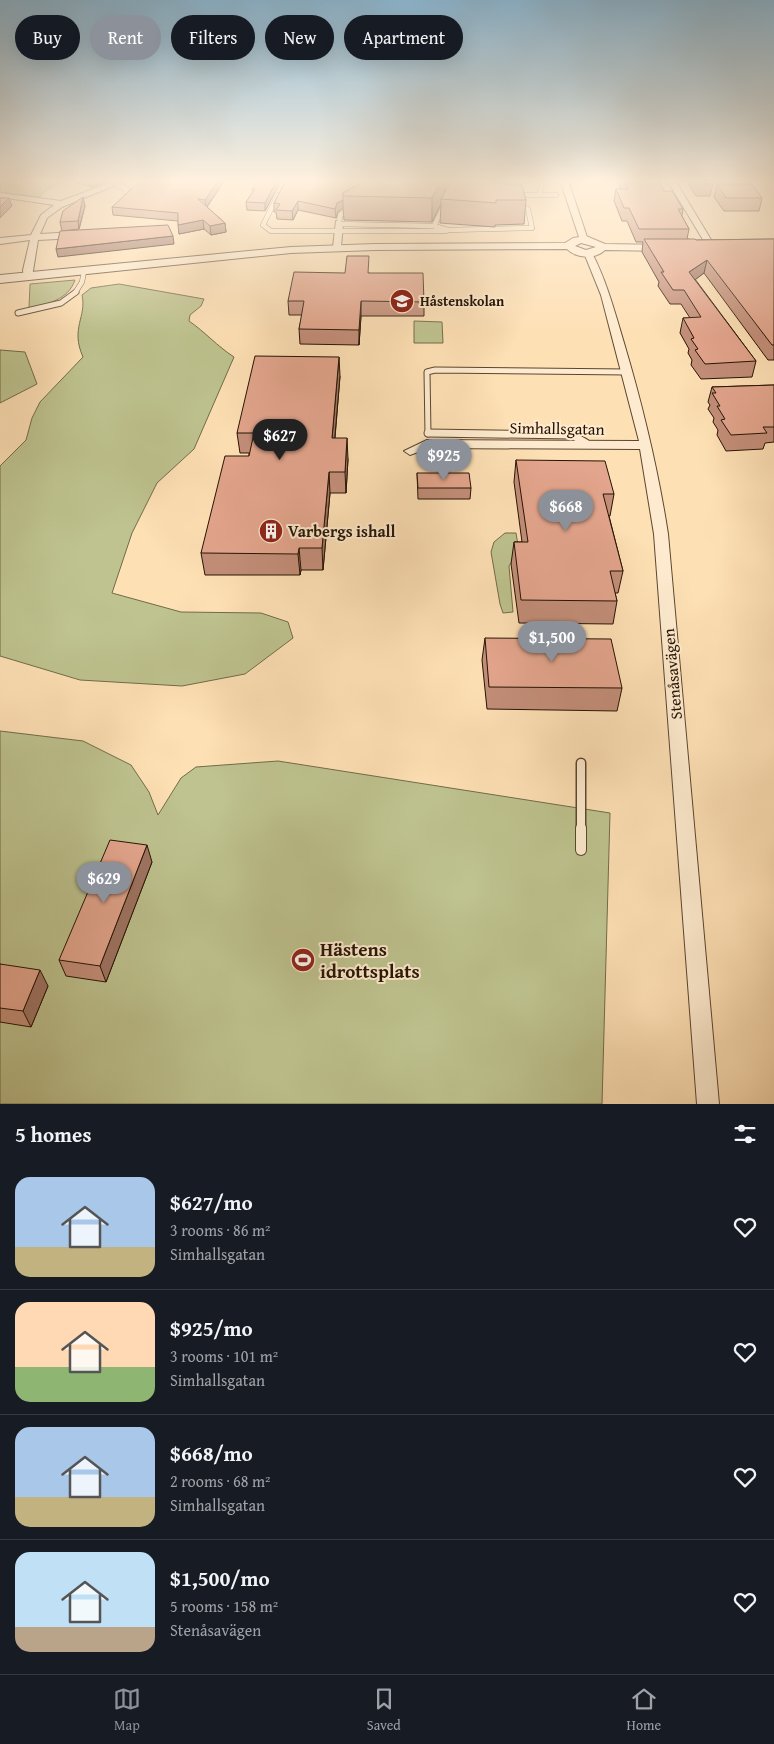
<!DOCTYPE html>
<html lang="en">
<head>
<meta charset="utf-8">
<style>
	:root { --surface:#171b24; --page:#242831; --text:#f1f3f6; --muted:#9ea1a6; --line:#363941; --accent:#8c9099 }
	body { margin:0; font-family:"Gentium Book Plus",serif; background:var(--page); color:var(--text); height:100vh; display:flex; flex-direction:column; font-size:19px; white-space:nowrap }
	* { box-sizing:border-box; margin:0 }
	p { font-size:16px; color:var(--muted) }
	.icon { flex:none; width:28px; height:28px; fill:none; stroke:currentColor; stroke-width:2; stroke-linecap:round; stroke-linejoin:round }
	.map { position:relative; height:1104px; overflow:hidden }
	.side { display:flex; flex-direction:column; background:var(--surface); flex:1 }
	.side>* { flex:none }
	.banner { position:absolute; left:15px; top:15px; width:500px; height:45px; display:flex; gap:10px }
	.price { position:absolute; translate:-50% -42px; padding:0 11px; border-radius:18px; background:var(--accent); color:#fff; font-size:16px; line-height:32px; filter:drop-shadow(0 1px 2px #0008) }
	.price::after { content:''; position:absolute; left:50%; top:30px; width:15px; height:11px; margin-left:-8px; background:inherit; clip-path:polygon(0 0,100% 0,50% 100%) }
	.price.active { background:#222; color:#fff }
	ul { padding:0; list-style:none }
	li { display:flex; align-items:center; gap:15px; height:125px; padding:0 15px }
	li+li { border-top:1px solid var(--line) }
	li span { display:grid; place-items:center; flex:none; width:140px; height:100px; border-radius:15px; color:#555 }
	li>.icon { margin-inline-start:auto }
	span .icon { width:60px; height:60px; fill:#fffc; stroke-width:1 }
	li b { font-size:21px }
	h2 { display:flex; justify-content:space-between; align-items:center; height:60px; padding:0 15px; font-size:21px }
	.chip { padding:0 18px; border-radius:22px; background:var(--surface); box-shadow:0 5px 20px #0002; font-size:18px; line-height:45px }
	.chip.active { background:var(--accent); color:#fff }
	.menu { display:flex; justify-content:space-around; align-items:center; height:70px; border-top:1px solid var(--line); background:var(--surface); font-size:14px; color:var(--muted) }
	.menu a { display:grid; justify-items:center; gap:2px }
	.menu .active { color:var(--accent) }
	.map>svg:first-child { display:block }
	.green { fill:#bec38f; stroke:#726b49 }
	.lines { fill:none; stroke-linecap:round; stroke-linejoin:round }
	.service-far4-casing { stroke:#5b4630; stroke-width:5.5 }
	.service-far3-casing { stroke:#5b4630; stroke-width:7 }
	.service-far2-casing { stroke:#5b4630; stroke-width:9 }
	.service-far1-casing { stroke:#5b4630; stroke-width:11 }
	.service-casing { stroke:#5b4630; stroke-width:12 }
	.minor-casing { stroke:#5b4630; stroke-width:2 }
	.tertiary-casing { stroke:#5b4630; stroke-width:2 }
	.service-far4 { stroke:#feebcf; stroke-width:4.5 }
	.service-far3 { stroke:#feebcf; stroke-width:5 }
	.service-far2 { stroke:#feebcf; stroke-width:7 }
	.service-far1 { stroke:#feebcf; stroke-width:8 }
	.service { stroke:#feebcf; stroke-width:10 }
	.minor { fill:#feebcf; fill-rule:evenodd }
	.tertiary { fill:#feebcf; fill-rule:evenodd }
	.wall { fill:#c38e79; stroke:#251303 }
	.shaded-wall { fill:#9f7463; stroke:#251303 }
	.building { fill:#e3a58d; stroke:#251303 }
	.labels { text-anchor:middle; stroke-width:4; stroke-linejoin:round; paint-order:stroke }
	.far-poi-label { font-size:14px; font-weight:bold; fill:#251303; stroke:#feebcf; text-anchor:start }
	.street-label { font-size:16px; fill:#251303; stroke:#feebcf }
	.poi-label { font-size:16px; font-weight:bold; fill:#251303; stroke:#feebcf; text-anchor:start }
	.near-poi-label { font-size:19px; font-weight:bold; fill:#251303; stroke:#feebcf; text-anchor:start }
</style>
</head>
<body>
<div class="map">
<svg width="774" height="1104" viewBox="0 0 774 1104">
	<rect width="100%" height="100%" fill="#fee0b5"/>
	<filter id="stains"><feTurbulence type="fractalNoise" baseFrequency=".004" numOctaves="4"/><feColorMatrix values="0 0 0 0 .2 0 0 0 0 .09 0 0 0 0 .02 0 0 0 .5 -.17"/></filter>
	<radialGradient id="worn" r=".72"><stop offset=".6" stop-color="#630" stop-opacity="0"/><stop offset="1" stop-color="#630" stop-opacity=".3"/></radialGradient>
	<path class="green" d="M10 180H65L46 190 40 197 0 192V183Z
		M75 280C68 300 48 304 29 308L30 284Z
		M119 284 204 299 201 306 190 315 189 321C205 332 217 346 234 357L194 449 157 483 132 533 112 593 181 612 261 613 288 622 293 638 245 674 182 686 80 680 0 656V466L26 440 32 418 40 402 83 357C70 328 87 317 82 295L91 288Z
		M414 321 442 322 443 343H414Z
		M0 350 25 352 37 384 0 403Z
		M505 533H516L519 551 509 566 513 612 503 613 500 604 491 552 494 542Z
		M0 731 83 741 131 765 149 792 158 815 181 778 196 767 278 761 610 813 602 1104H0Z"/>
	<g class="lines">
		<g class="service-far4-casing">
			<path id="service-far4" d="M255 180 295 182
				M114 184 127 189 125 192
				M278 195 263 225 271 231H446
				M515 195H556
				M539 195 543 180
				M350 209 340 215 339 224 434 226 448 230 532 228 528 209 516 204
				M434 226 444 206
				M75 293 82 282 84 271"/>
		</g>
		<g class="service-far3-casing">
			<path id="service-far3" d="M18 313 61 303 76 292
				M428 434 427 372 435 370 627 372"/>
		</g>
		<g class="service-far2-casing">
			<path id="service-far2" d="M428 433 572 435 586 443"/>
		</g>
		<g class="service-far1-casing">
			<path id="service-far1" d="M581 763V830"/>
		</g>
		<g class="service-casing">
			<path id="service" d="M581 828V850"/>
		</g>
		<g class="minor-casing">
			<path id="minor" d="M117 180H128L62 207 47 218 40 234 76 232 80 235 76 238 38 240 32 277 24 279 23 270 30 240 0 244V238L31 235 41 215 54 205 0 197V193L61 201Z
				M560 180H568L588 240 587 242 580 240Z
				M667 180H675L716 248 715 250 708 248Z
				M336 221 343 223 341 247 337 250 333 247Z
				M588 250 592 253C607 282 615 313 624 343 643 407 658 469 668 534L719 1104H697L654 534 640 449 429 448 410 455 404 451 427 440 639 441 601 295 584 253Z"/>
		</g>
		<g class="tertiary-casing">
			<path id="tertiary" d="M586 236 605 244 666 245 672 248 666 251 605 250C595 260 576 258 567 249L375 250 291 253 0 283V275L291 247 375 244 565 243 573 238ZM581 243 596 247 586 250 575 246Z"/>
		</g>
		<use href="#service-far4" class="service-far4"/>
		<use href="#service-far3" class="service-far3"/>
		<use href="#service-far2" class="service-far2"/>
		<use href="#service-far1" class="service-far1"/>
		<use href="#service" class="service"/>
		<use href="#minor" class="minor"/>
		<use href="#tertiary" class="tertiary"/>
	</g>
	<path class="wall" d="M67 180H110L92 187Z
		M225 180 207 207 225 223 226 232 211 235 204 229 179 234 178 221 113 215 112 207Z
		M286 180H536L535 182H523L522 187 526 200 524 224 495 225V227L440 223 441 204 432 222 344 220 343 208 338 212 336 218 298 210 293 220 277 219 276 212H274V203Z
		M617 180H658L664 191 683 209 682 216 689 229 687 239 696 240 774 239V360H768L704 273 695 279 756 361 752 377 701 379 691 365 692 360 688 353 689 349 680 333 683 318H690L681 304H670L658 286 659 282 642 252 643 242H636L627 221H622L614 201 616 189H621Z
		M686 180H710L713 184 710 196H696Z
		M717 184 762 198 759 211H724L714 197Z
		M279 185 265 211 247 210 246 202 253 192 252 189Z
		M83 197 85 206 79 229 62 231 60 222Z
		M369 273 424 302V316H361L359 345 300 344 299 329 302 315H289L288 301Z
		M340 376 335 438 348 459 346 493H330L323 570H301L300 575H205L201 553 249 456V453H240L237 433Z
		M774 385V442L765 443 763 449 726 451 717 435 718 430 713 422 714 418 708 409 710 405 708 402 712 387Z
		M516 460 614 494 610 516H609L623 571 618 593H615L617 601 613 624 519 623 511 564 514 542H522L514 482Z
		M417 473 471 488 470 499H418Z
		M485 638 622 688 617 711 487 709 482 660Z
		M152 862 106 982 66 976 59 960Z
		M0 964 48 986 31 1027 0 1022Z"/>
	<path class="shaded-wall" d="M91 180H110L92 187Z
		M219 180H225L206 208 205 200Z
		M277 180H278L279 185 265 211V203Z
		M442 180H445L444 198 441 199V204L432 222V198Z
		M83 197 85 206 79 229 78 221Z
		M9 198 12 206 0 218V207Z
		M343 200V208L338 212 336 218 335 209 337 203Z
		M298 201V210L293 220 292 211Z
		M203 220 204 229 179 234 178 225Z
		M225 223 226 232 211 235 210 226Z
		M173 236 174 244 58 257 56 249Z
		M707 260 704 273 687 286 689 272Z
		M361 301V316L359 345V330Z
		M339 357 340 376 333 459 332 438Z
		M347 438 348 459 346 493 345 472Z
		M329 472 330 493 323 570 322 548Z
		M299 548 301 570 300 575 298 554Z
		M147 845 152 862 106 982 100 966Z
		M40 970 48 986 31 1027 23 1011Z"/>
	<path class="building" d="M141 180H219L205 200 198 199 225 223 210 226 203 220 178 225V213L112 207Z
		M258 180H277L265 203 246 202 255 189H252Z
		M286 180H339L365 181 343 193V200L337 203 335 209 298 201 292 211 276 210 280 204 274 203Z
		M367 180H442L432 198 343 196V193Z
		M445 180H452L450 183 445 182Z
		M452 180H481L522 186 526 200H496V203L441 199Z
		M485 180H522L523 183H499Z
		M624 180H658L664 191H672L683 209H678L689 229H639L629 208H624L616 189H628Z
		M696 180H710L713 184H699Z
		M717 184H752L762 198H726Z
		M83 197 78 221 60 222 63 211Z
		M0 198H9L0 207Z
		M168 225 173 236 56 249 60 231Z
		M644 239H695L696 240 774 239V345H772L707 260 689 272 756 361 705 364 695 350 698 349 691 339 694 338 683 318 701 317 684 290H673L661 272H664Z
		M347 256H369L368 273H423L424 302 361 301 359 330 299 329 304 301H288L294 272 345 273Z
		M255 356 339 357 332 438H347L345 472H329L322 548H299L298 554 201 553 225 456H249L254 433H237Z
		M774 385V427H763L767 433 731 435 721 420 725 419 717 406H720L712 393H716L712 387Z
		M516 460 605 461 614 494H603L623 571H610L617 601 521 600 514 542H528Z
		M417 473H469L471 488H418Z
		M485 638 611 639 622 688 489 687Z
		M110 840 147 845 100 966 59 960Z
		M0 964 40 970 23 1011 0 1008Z"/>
	<linearGradient id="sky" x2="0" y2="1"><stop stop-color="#8bb7d3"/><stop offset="0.54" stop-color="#fff1de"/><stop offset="1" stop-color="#fff1de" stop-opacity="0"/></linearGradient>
	<rect width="774" height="335" fill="url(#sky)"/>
	<defs>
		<g id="school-disc" transform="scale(1.25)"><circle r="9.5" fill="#8f2418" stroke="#feebcf"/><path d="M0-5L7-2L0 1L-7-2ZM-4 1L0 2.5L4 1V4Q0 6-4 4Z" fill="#fff"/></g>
		<g id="building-disc" transform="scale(1.25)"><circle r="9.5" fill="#8f2418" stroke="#feebcf"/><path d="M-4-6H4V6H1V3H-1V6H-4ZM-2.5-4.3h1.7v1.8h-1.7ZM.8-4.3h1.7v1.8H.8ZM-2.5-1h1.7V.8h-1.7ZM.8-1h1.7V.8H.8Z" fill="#fff"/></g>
		<g id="stadium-disc" transform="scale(1.25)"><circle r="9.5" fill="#8f2418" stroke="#feebcf"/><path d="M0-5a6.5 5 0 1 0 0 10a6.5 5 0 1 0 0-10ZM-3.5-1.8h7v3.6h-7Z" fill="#fff"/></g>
	</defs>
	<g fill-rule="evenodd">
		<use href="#school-disc" x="402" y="301"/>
		<use href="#building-disc" x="271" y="531"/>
		<use href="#stadium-disc" x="303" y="960"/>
	</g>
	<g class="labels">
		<g class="far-poi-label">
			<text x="420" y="306">Håstenskolan</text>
		</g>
		<g class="street-label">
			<text transform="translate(557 428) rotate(1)" y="6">Simhallsgatan</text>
			<text transform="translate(672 674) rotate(-95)" y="6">Stenåsavägen</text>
		</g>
		<g class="poi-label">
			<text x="288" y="537">Varbergs ishall</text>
		</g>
		<g class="near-poi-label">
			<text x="320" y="956">Hästens<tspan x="320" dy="22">idrottsplats</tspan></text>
		</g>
	</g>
	<rect width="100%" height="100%" filter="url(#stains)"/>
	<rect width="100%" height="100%" fill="url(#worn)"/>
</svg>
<b class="price active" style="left:280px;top:461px">$627</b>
<b class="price" style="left:444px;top:481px">$925</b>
<b class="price" style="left:566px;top:532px">$668</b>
<b class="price" style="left:552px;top:663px">$1,500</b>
<b class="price" style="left:104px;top:904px">$629</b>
<div class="banner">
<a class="chip">Buy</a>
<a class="chip active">Rent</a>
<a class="chip">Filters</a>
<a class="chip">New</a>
<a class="chip">Apartment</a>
</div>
</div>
<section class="side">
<h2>5 homes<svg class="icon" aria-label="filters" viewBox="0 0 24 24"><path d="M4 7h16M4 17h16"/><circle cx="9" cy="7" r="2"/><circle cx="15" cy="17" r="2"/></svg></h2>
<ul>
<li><span style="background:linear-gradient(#a9c7e8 70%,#c2b280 0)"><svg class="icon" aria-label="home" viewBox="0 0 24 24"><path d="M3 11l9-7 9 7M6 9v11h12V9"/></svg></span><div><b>$627/mo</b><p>3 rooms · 86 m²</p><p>Simhallsgatan</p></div><svg class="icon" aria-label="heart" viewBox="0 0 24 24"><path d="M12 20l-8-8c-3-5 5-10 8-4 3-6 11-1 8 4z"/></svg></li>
<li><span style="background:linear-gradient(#ffd9b3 65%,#8fb573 0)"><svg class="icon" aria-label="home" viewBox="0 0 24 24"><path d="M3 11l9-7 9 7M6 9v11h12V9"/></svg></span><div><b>$925/mo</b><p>3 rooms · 101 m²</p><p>Simhallsgatan</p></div><svg class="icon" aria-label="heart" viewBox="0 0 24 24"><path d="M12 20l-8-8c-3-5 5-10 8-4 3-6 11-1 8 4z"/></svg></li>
<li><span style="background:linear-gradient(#a9c7e8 70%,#c2b280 0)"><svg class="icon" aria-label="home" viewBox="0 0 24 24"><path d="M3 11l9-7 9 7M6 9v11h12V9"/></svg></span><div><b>$668/mo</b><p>2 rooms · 68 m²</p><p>Simhallsgatan</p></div><svg class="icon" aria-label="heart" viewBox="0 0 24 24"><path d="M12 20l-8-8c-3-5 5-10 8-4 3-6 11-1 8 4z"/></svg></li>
<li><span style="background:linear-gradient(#bfe0f5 75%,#b9a48a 0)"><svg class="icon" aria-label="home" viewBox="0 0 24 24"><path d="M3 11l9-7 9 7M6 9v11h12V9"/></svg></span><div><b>$1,500/mo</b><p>5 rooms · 158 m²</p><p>Stenåsavägen</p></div><svg class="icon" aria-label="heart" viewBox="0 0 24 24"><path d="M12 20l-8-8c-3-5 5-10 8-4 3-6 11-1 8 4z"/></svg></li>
</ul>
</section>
<nav class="menu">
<a class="active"><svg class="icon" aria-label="map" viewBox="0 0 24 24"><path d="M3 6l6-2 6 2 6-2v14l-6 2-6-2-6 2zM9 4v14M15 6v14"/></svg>Map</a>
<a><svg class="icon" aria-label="saved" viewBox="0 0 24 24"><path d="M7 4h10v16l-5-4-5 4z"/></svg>Saved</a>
<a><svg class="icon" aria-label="home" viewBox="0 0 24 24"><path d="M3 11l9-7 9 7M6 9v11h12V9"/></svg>Home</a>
</nav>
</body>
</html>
